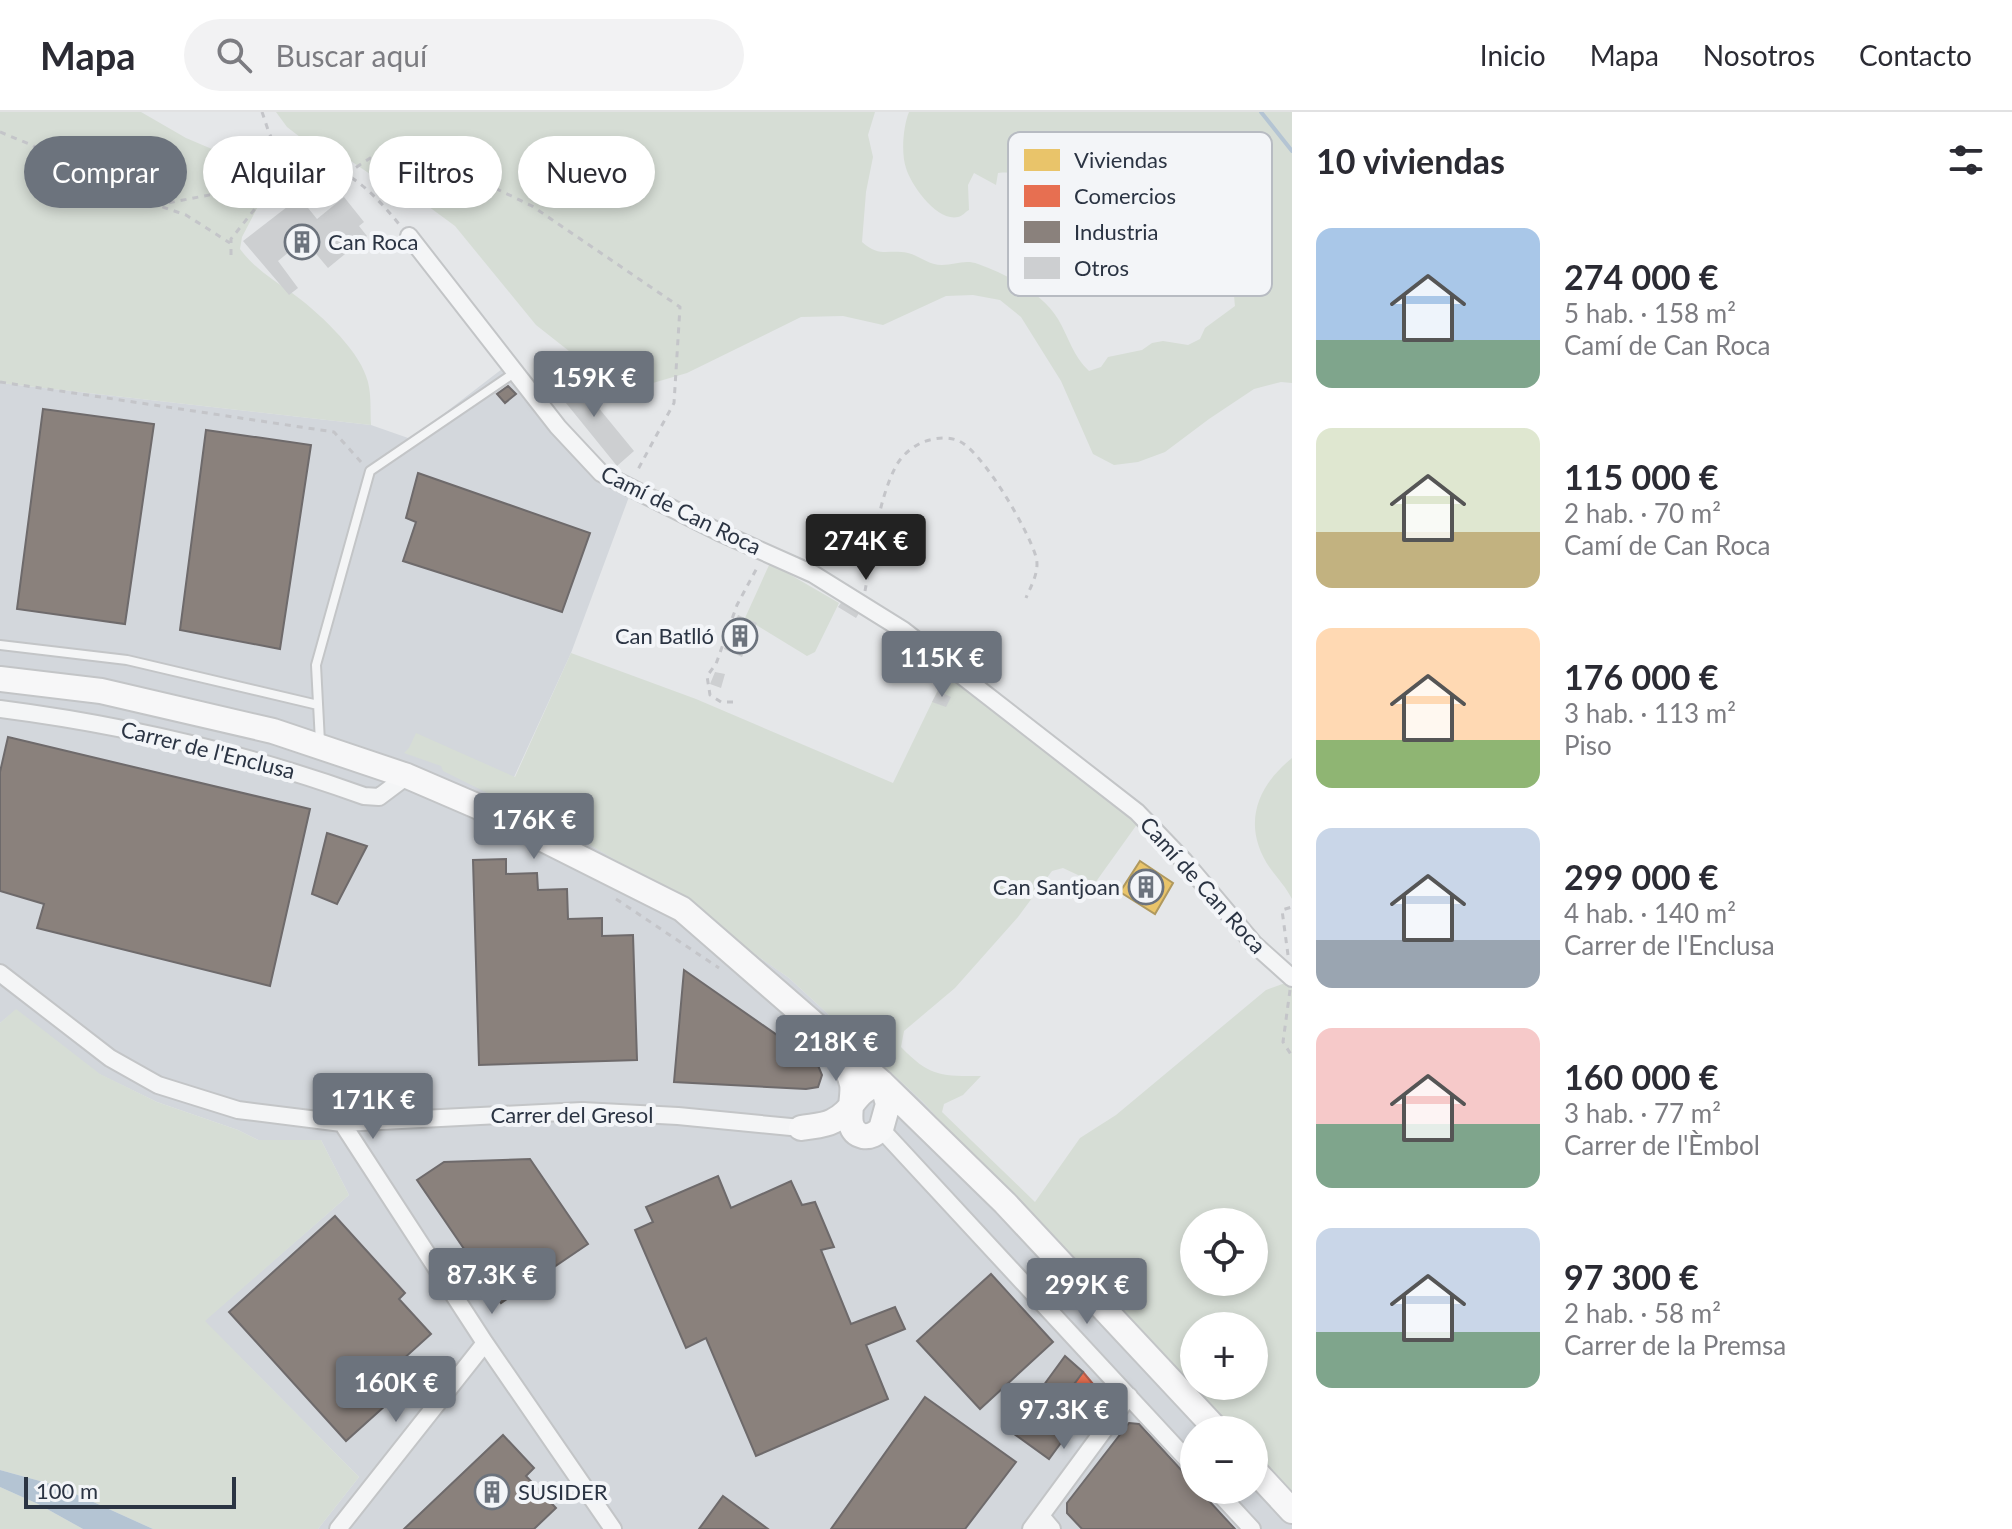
<!DOCTYPE html>
<html lang="es">
<head>
<meta charset="utf-8">
<style>
	:root { --surface:#fff; --page:#f2f2f3; --text:#2b2b33; --muted:#7c7c81; --line:#e1e1e2; --accent:#6c737d }
	body { margin:0; font-family:Lato,sans-serif; background:var(--page); color:var(--text); height:100vh; display:flex; flex-direction:column; font-size:30px; white-space:nowrap }
	* { box-sizing:border-box; margin:0 }
	p { font-size:26px; color:var(--muted) }
	.icon { flex:none; width:44px; height:44px; fill:none; stroke:currentColor; stroke-width:2; stroke-linecap:round; stroke-linejoin:round }
	.map { position:relative; flex:1; overflow:hidden }
	.details { display:flex; flex-direction:column; background:var(--surface); width:720px }
	.details>* { flex:none }
	.hud { position:absolute; left:24px; top:24px; width:760px; height:72px; display:flex; gap:16px }
	.fabs { position:absolute; left:1180px; top:1096px; display:grid; gap:16px }
	.fabs a { display:grid; place-items:center; width:88px; height:88px; border-radius:50%; background:var(--surface); box-shadow:0 4px 12px #0003; font-size:40px }
	.scale { position:absolute; left:24px; bottom:20px; width:212px; box-sizing:border-box; padding-left:8px; border:4px solid #2b3443; border-top:0; font-size:22px; line-height:28px; white-space:nowrap; color:#2b3443; -webkit-text-stroke:6px #f3f5f8; paint-order:stroke }
	.price { position:absolute; translate:-50% -68px; padding:0 18px; border-radius:8px; background:var(--accent); color:#fff; font-size:26px; line-height:52px; filter:drop-shadow(0 2px 4px #0008) }
	.price::after { content:''; position:absolute; left:50%; top:48px; width:24px; height:18px; margin-left:-12px; background:inherit; clip-path:polygon(0 0,100% 0,50% 100%) }
	.price.selected { background:#222; color:#fff }
	ul { padding:0; list-style:none }
	li { display:flex; align-items:center; gap:24px; height:200px; padding:0 24px }
	li span { display:grid; place-items:center; flex:none; width:224px; height:160px; border-radius:16px; color:#555 }
	li>.icon { margin-inline-start:auto }
	span .icon { width:96px; height:96px; fill:#fffc; stroke-width:1 }
	li b { font-size:34px }
	h2 { display:flex; justify-content:space-between; align-items:center; height:96px; padding:0 24px; font-size:34px }
	.tag { padding:0 28px; border-radius:36px; background:var(--surface); box-shadow:0 4px 12px #0003; font-size:28px; line-height:72px }
	.tag.selected { background:var(--accent); color:#fff }
	header { display:flex; align-items:center; gap:48px; box-sizing:border-box; height:112px; padding:0 40px; background:var(--surface); border-bottom:2px solid var(--line) }
	header strong { font-size:38px }
	nav { display:flex; gap:44px; margin-inline-start:auto; font-size:28px }
	.search { width:560px; height:72px; background:var(--page); display:flex; align-items:center; gap:20px; box-sizing:border-box; padding:0 28px; border-radius:44px; color:var(--muted); font-size:30px }
	main { display:flex; flex:1; min-height:0 }
	.map>svg:first-child { display:block }
	.built { fill:#d3d7dc }
	.green { fill:#d6ddd5; fill-rule:evenodd }
	.water { fill:#b4c4d3 }
	.homes { fill:#e9c46a; stroke:#b0995e; stroke-width:2 }
	.shops { fill:#e76f51; stroke:#af5d4d; stroke-width:2 }
	.industry { fill:#8a817c; stroke:#6e6a6b; stroke-width:2 }
	.lines { fill:none; stroke-linecap:round; stroke-linejoin:round }
	.stream { stroke:#b4c4d3; stroke-width:4 }
	.building { fill:#cdcfd1 }
	.lane-casing { stroke:#c3c5c7; stroke-width:12 }
	.street-casing { stroke:#c3c5c7; stroke-width:20 }
	.secondary-casing { stroke:#c3c5c7; stroke-width:28 }
	.path { stroke:#c4c5c9; stroke-width:3; stroke-dasharray:6 6; stroke-linecap:butt }
	.lane { stroke:#f4f5f6; stroke-width:8 }
	.street { stroke:#f4f5f6; stroke-width:16 }
	.secondary { stroke:#f7f7f8; stroke-width:24 }
	.labels { text-anchor:middle; stroke-width:8; stroke-linejoin:round; paint-order:stroke }
	.poi-label { font-size:22px; fill:#2b3443; stroke:#f3f5f8; text-anchor:start }
	.street-label { font-size:22px; fill:#2b3443; stroke:#f3f5f8 }
	.key { fill:#f3f5f8; stroke:#b7bbc2; stroke-width:2 }
	.key-label { font-size:22px; fill:#2b3443 }
</style>
</head>
<body>
<header>
<strong>Mapa</strong>
<div class="search"><svg class="icon" aria-label="search" viewBox="0 0 24 24"><circle cx="10" cy="10" r="6"/><path d="M15 15l6 6"/></svg>Buscar aquí</div>
<nav><a>Inicio</a><a>Mapa</a><a>Nosotros</a><a>Contacto</a></nav>
</header>
<main>
<div class="map">
<svg width="1292" height="1417" viewBox="0 0 1292 1417">
	<rect width="100%" height="100%" fill="#e5e7e9"/>
	<path class="built" d="M502 257 589 362 630 382 571 541 504 687 580 727 644 764 789 866 922 989 1228 1318H1194V1378H1254V1346L1292 1385V1417H318L359 1365 204 1209 349 1083 321 1028H258L238 1018 157 990 99 962 16 898 0 911V271L371 313 411 327Z"/>
	<path class="green" d="M0 0H141L186 26 226 43 261 71 264 83 242 125 240 137C254 156 273 168 292 181 316 198 357 236 366 264 372 279 370 297 371 313L0 271Z
		M276 0H875L868 23 873 45 866 80 862 130C880 146 887 137 908 141 920 144 928 153 942 153 955 153 965 147 978 152 1007 162 1042 181 1058 207 1069 226 1073 244 1089 259L1101 255 1108 245 1142 238 1152 231 1163 229 1188 233 1200 227 1205 216 1235 194C1234 183 1234 166 1224 158 1214 149 1155 131 1140 130L1135 117C1109 105 1071 136 1040 138L1035 127 1039 115 1070 101 1078 91C1062 75 1055 84 1037 77 1018 71 1028 58 998 61L996 73 974 61 968 73 969 98C965 100 963 104 958 105 937 110 911 73 906 56 901 41 903 15 909 0H1292V271L1281 270 1254 277 1209 307 1165 340 1138 350 1114 353 1093 342 1061 269 1021 205 1000 188 973 183 946 184 883 213 843 204 801 205 687 261 646 273 606 261 569 239 536 213 455 114 421 89 381 73 370 62 342 43 300 25 287 15Z
		M770 451 839 491 815 540 807 544 745 506Z
		M571 541 696 587 893 671 948 557 1138 711 1095 771 1063 756 1052 759 1018 805 955 876 904 919 901 935C930 965 941 964 981 964L963 983 944 992 942 1000 1035 1090 1080 1026 1116 1003 1266 878 1288 870 1292 872V1385L1254 1346V1318H1228L922 989 789 866 644 765 580 727 443 659 441 654 404 641 409 636 416 621 515 665ZM1194 1110H1254V1170H1194ZM1194 1214H1254V1274H1194Z
		M1292 646V787C1286 775 1278 767 1270 756 1242 715 1255 676 1292 646Z
		M16 897 100 962 157 990 238 1018 258 1028H321L349 1083 205 1209 359 1365 318 1417H153L58 1374 0 1358V911Z
		M0 1375 38 1392 83 1417H0Z"/>
	<path class="water" d="M0 1358 58 1374 153 1417H83L38 1392 0 1375Z"/>
	<path class="homes" d="M1140 749 1173 771 1155 802 1120 780Z"/>
	<path class="shops" d="M1083 1260 1093 1272 1095 1284 1076 1309 1057 1295Z"/>
	<path class="industry" d="M508 274 516 282 505 291 497 282Z
		M43 297 154 312 125 512 17 497Z
		M206 318 311 333 280 537 180 518Z
		M418 361 590 421 562 500 403 449 416 410 406 406Z
		M8 625 310 697 270 874 37 816 44 792 0 779V660Z
		M327 721 367 734 337 792 312 782Z
		M506 747V762L537 761 538 778 567 777 568 807 602 806V824L633 823 637 948 479 953 473 748Z
		M684 858 817 951 822 963 818 975 806 977 674 970Z
		M530 1047 588 1132 501 1191 417 1068 444 1050Z
		M718 1064 731 1096 791 1069 802 1093 815 1090 834 1135 821 1138 851 1212 895 1195 905 1217 866 1233 888 1287 756 1344 706 1226 686 1236 635 1118 653 1110 646 1095Z
		M335 1104 405 1181 399 1187 431 1222 401 1249 416 1266 346 1329 229 1200Z
		M991 1162 1053 1230 980 1297 917 1229Z
		M1065 1244 1083 1260 1057 1295 1038 1281Z
		M1038 1281 1076 1309 1063 1328 1024 1299Z
		M925 1285 1016 1350 965 1417H831Z
		M1024 1299 1063 1328 1049 1347 1010 1319Z
		M1129 1311 1139 1312 1194 1372V1378H1199L1235 1417H1082L1067 1401V1391Z
		M503 1323 534 1356 526 1364 556 1396 534 1417H404Z
		M723 1384 768 1417H699Z"/>
	<g class="lines">
		<path class="stream" d="M1261 0 1292 39"/>
	</g>
	<path class="building" d="M291 75 317 107 344 85 364 110 359 114 367 124 328 156 307 131 296 139 294 136 278 149 298 176 289 183 243 129 287 95 278 84Z
		M570 261 634 339 617 354 553 275Z
		M843 488 861 498 856 506 838 495Z
		M738 503 757 511 742 545 724 537Z
		M715 560 725 562 721 576 710 572Z
		M938 579 951 585 946 595 932 590Z"/>
	<g class="lines">
		<g class="lane-casing">
			<path id="lane" d="M0 533 127 548 318 593
				M320 630 316 553 370 359 514 261"/>
		</g>
		<g class="street-casing">
			<path id="street" d="M409 124 558 315 601 361 719 420 813 462 903 518 1137 700 1184 749 1254 832 1292 866
				M0 597C125 613 245 641 364 684L379 685 407 664
				M0 861 110 946 158 973 238 998 342 1011 582 999 678 1004 801 1016
				M342 1011 485 1231 613 1417
				M881 1017 1194 1355
				M1216 1378 1252 1417
				M1041 1404 1052 1417
				M338 1417 485 1231
				M1031 1417 1129 1284"/>
		</g>
		<g class="secondary-casing">
			<path id="secondary" d="M0 567 101 579 273 619 407 664 479 695 682 797 882 971 1005 1091 1217 1318
				M801 1016C812 1014 824 1014 833 1009 858 996 850 980 882 971L888 992 881 1017C875 1022 871 1025 863 1024 841 1019 855 987 852 972 849 959 842 947 837 936
				M1254 1358 1292 1399"/>
		</g>
		<path class="path" d="M262 0C267 13 270 30 281 39 291 48 304 45 316 49 352 59 376 84 399 112
			M0 20 32 33 84 68 186 103 230 131
			M346 62 390 33 408 34 532 94 680 195 674 291 636 361
			M157 93 241 77 271 62
			M231 143V127L254 98 282 42
			M0 270 334 320 362 351
			M865 479C872 441 878 388 896 354 902 343 912 335 923 330 934 326 948 324 959 329 983 340 1029 419 1036 445 1040 459 1031 474 1026 486
			M733 590H721L710 583 707 564 716 552 737 493 758 454
			M616 787 719 856
			M1288 843 1282 798 1292 795
			M1290 878 1283 930 1292 944"/>
		<use href="#lane" class="lane"/>
		<use href="#street" class="street"/>
		<use href="#secondary" class="secondary"/>
	</g>
	<defs>
		<g id="building-ring" transform="scale(1.8)"><circle r="9.5" fill="#f3f5f8" stroke="#6c737d" stroke-width="1.5"/><path d="M-4-6H4V6H1V3H-1V6H-4ZM-2.5-4.3h1.7v1.8h-1.7ZM.8-4.3h1.7v1.8H.8ZM-2.5-1h1.7V.8h-1.7ZM.8-1h1.7V.8H.8Z" fill="#6c737d"/></g>
	</defs>
	<g fill-rule="evenodd">
		<use href="#building-ring" x="302" y="130"/>
		<use href="#building-ring" x="740" y="524"/>
		<use href="#building-ring" x="1146" y="775"/>
		<use href="#building-ring" x="492" y="1380"/>
	</g>
	<g class="labels">
		<g class="poi-label">
			<text x="328" y="138">Can Roca</text>
			<text x="714" y="532" text-anchor="end">Can Batlló</text>
			<text x="1120" y="783" text-anchor="end">Can Santjoan</text>
			<text x="518" y="1388">SUSIDER</text>
		</g>
		<g class="street-label">
			<text transform="translate(681 398) rotate(26)" y="8">Camí de Can Roca</text>
			<text transform="translate(208 638) rotate(14)" y="8">Carrer de l'Enclusa</text>
			<text transform="translate(1203 773) rotate(48)" y="8">Camí de Can Roca</text>
			<text x="572" y="1011">Carrer del Gresol</text>
		</g>
	</g>
	<rect x="1008" y="20" width="264" height="164" rx="12" class="key"/>
	<rect x="1024" y="37" width="36" height="22" fill="#e9c46a"/>
	<rect x="1024" y="73" width="36" height="22" fill="#e76f51"/>
	<rect x="1024" y="109" width="36" height="22" fill="#8a817c"/>
	<rect x="1024" y="145" width="36" height="22" fill="#cdcfd1"/>
	<g class="key-label">
		<text x="1074" y="56">Viviendas</text>
		<text x="1074" y="92">Comercios</text>
		<text x="1074" y="128">Industria</text>
		<text x="1074" y="164">Otros</text>
	</g>
</svg>
<div class="fabs">
<a><svg class="icon" aria-label="locate" viewBox="0 0 24 24"><circle cx="12" cy="12" r="6"/><path d="M12 2v4M12 18v4M2 12h4M18 12h4"/></svg></a>
<a>+</a>
<a>−</a>
</div>
<div class="scale">100 m</div>
<b class="price" style="left:594px;top:307px">159K €</b>
<b class="price selected" style="left:866px;top:470px">274K €</b>
<b class="price" style="left:942px;top:587px">115K €</b>
<b class="price" style="left:534px;top:749px">176K €</b>
<b class="price" style="left:836px;top:971px">218K €</b>
<b class="price" style="left:373px;top:1029px">171K €</b>
<b class="price" style="left:492px;top:1204px">87.3K €</b>
<b class="price" style="left:1087px;top:1214px">299K €</b>
<b class="price" style="left:396px;top:1312px">160K €</b>
<b class="price" style="left:1064px;top:1339px">97.3K €</b>
<div class="hud">
<a class="tag selected">Comprar</a>
<a class="tag">Alquilar</a>
<a class="tag">Filtros</a>
<a class="tag">Nuevo</a>
</div>
</div>
<section class="details">
<h2>10 viviendas<svg class="icon" aria-label="filters" viewBox="0 0 24 24"><path d="M4 7h16M4 17h16"/><circle cx="9" cy="7" r="2"/><circle cx="15" cy="17" r="2"/></svg></h2>
<ul>
<li><span style="background:linear-gradient(#a9c7e8 70%,#7fa58c 0)"><svg class="icon" aria-label="home" viewBox="0 0 24 24"><path d="M3 11l9-7 9 7M6 9v11h12V9"/></svg></span><div><b>274 000 €</b><p>5 hab. · 158 m²</p><p>Camí de Can Roca</p></div></li>
<li><span style="background:linear-gradient(#dfe7d0 65%,#c2b280 0)"><svg class="icon" aria-label="home" viewBox="0 0 24 24"><path d="M3 11l9-7 9 7M6 9v11h12V9"/></svg></span><div><b>115 000 €</b><p>2 hab. · 70 m²</p><p>Camí de Can Roca</p></div></li>
<li><span style="background:linear-gradient(#ffd9b3 70%,#8fb573 0)"><svg class="icon" aria-label="home" viewBox="0 0 24 24"><path d="M3 11l9-7 9 7M6 9v11h12V9"/></svg></span><div><b>176 000 €</b><p>3 hab. · 113 m²</p><p>Piso</p></div></li>
<li><span style="background:linear-gradient(#c9d6e8 70%,#9aa5b1 0)"><svg class="icon" aria-label="home" viewBox="0 0 24 24"><path d="M3 11l9-7 9 7M6 9v11h12V9"/></svg></span><div><b>299 000 €</b><p>4 hab. · 140 m²</p><p>Carrer de l'Enclusa</p></div></li>
<li><span style="background:linear-gradient(#f6c9c9 60%,#7fa58c 0)"><svg class="icon" aria-label="home" viewBox="0 0 24 24"><path d="M3 11l9-7 9 7M6 9v11h12V9"/></svg></span><div><b>160 000 €</b><p>3 hab. · 77 m²</p><p>Carrer de l'Èmbol</p></div></li>
<li><span style="background:linear-gradient(#c9d6e8 65%,#7fa58c 0)"><svg class="icon" aria-label="home" viewBox="0 0 24 24"><path d="M3 11l9-7 9 7M6 9v11h12V9"/></svg></span><div><b>97 300 €</b><p>2 hab. · 58 m²</p><p>Carrer de la Premsa</p></div></li>
</ul>
</section>
</main>
</body>
</html>
